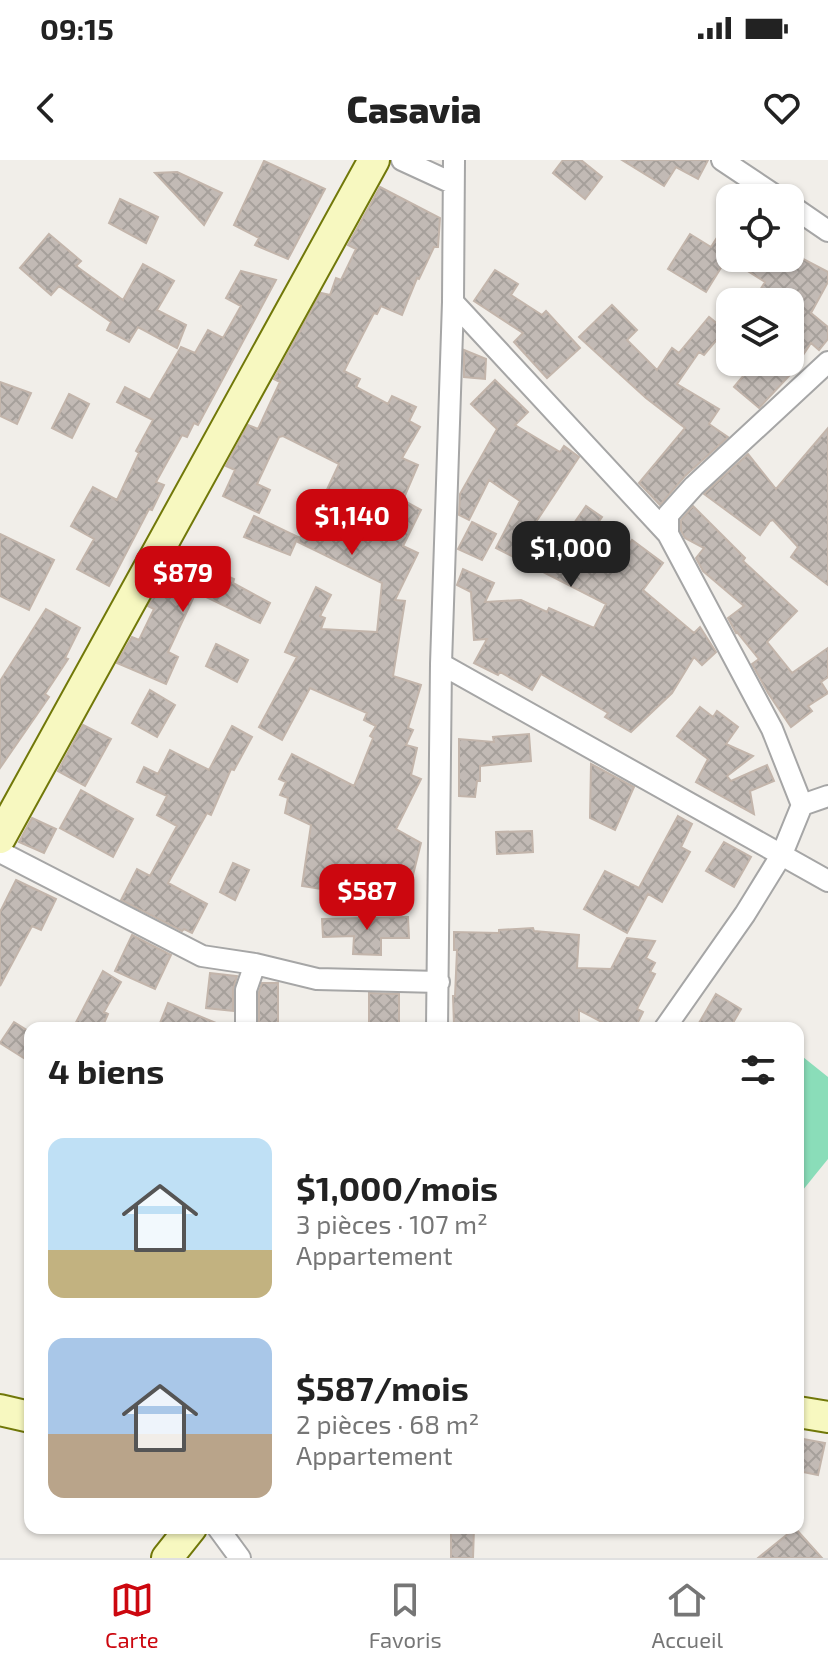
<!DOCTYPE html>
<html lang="fr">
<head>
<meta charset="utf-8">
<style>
	:root { --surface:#fff; --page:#f6f6f6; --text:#222; --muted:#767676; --line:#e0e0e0; --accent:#cc070f }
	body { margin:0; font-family:"Exo 2",sans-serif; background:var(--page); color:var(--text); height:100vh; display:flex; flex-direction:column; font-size:30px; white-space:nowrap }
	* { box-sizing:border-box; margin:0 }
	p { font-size:26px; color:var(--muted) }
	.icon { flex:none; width:44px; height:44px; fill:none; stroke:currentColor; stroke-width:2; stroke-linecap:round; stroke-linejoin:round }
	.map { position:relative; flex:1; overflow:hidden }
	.side { position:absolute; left:24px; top:862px; width:780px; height:512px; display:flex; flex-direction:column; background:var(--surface); border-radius:16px; box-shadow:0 2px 6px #0004 }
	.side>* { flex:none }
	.controls { position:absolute; left:716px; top:24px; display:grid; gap:16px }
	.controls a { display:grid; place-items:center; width:88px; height:88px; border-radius:16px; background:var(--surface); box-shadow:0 2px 6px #0004; font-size:40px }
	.price { position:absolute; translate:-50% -68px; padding:0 18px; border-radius:16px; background:var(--accent); color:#fff; font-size:26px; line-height:52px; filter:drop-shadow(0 2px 4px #0008) }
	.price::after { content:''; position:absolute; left:50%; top:48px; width:24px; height:18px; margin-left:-12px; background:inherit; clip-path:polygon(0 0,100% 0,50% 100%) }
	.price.selected { background:#222; color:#fff }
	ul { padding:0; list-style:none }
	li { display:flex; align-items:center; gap:24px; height:200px; padding:0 24px }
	li span { display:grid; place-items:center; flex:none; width:224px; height:160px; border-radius:16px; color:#555 }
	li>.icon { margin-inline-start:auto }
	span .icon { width:96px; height:96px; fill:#fffc; stroke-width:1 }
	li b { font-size:34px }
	h2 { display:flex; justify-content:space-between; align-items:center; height:96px; padding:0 24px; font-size:34px }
	.status { display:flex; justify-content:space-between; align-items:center; height:56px; padding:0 40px; background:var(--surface); direction:ltr }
	.status svg { height:22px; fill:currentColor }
	header { display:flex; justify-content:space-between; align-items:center; height:104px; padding:0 24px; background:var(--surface); font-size:36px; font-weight:800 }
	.menu { display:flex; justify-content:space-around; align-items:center; height:112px; border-top:2px solid var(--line); background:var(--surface); font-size:22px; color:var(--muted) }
	.menu a { display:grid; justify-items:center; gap:4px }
	.menu .selected { color:var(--accent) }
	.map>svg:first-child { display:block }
	.pitch { fill:#8addb9 }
	.building { fill:url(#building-cross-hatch); stroke:#c3b5ab; stroke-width:2 }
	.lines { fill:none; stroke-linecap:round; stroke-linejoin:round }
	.street-casing { stroke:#a6a6a6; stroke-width:24 }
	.secondary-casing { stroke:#717809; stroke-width:34 }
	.street { stroke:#fff; stroke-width:20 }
	.secondary { stroke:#f7f8c0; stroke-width:30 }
</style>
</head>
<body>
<div class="status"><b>09:15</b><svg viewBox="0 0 49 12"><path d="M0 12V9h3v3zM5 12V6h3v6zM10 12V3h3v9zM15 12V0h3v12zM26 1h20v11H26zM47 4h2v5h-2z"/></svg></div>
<header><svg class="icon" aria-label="back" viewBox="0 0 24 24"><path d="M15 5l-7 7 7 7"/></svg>Casavia<svg class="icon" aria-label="heart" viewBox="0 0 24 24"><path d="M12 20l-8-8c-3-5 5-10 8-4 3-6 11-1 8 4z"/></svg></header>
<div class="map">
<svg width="828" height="1398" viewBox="0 0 828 1398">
	<defs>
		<pattern id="building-cross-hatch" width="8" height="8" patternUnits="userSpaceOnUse" patternTransform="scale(2)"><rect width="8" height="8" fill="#c2bab5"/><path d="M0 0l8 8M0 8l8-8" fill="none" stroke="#a6a09b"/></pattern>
	</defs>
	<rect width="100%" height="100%" fill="#f1eee9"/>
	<path class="pitch" d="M798 893 828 917V999L798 1036Z"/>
	<path class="building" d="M563 0H581L602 17 585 39 553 13Z
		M622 0H708L698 19 676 7 664 26Z
		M264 1 325 29 288 99 255 85 259 78 234 65Z
		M177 12 222 33 204 65 155 13Z
		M380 27 440 58 438 87H434L419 119 417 118 402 155 381 146 377 154 374 153 344 211 360 219 356 227 388 244 392 236 416 247 409 261 420 267 402 298 418 305 403 340 421 350 403 386 418 393 395 440 405 441 393 516 421 525 408 568 413 570 406 585 417 588 411 615 421 619 396 669 421 683 412 719 411 743 302 726 311 665 285 653 288 638 280 635 286 622 279 619 292 594 354 626 373 578 370 576 376 566 364 560 367 553 310 528 282 580 259 567 297 497 285 492 316 427 331 435 320 456 325 458 321 469 377 472 382 423 298 382 320 334 324 336 339 304 283 276 279 277 257 324 270 330 259 353 223 336 235 310 226 306 248 265 258 269 280 222 274 219 321 133 330 135 336 118 341 120 356 89 348 85Z
		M120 39 158 57 146 83 109 63Z
		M730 57V94L727 98H790V92L828 112V122L811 153 828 167V179L819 190 811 183 790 215 759 248 734 227 755 202H790V142H757L760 137 757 135 765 122 727 98 706 132 668 109 690 74 711 87Z
		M49 74 81 101 76 106 123 140 143 104 174 121 157 150 186 165 177 188 138 167 129 182 107 170 111 162 59 126 51 135 20 108Z
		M495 110 518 124 511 135 542 155 546 151 580 188 547 218 514 182 523 173 474 141Z
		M241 111 276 120 198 265 194 263 187 277 182 275 156 322 164 325 152 350 149 349 109 426 77 409 94 379 71 366 93 327 117 340 139 293 136 291 153 260 117 242 125 227 150 240 181 187 195 193 208 170 223 178 241 146 226 138Z
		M612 145 637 170 627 180 657 210 672 188 679 193 709 157 725 170 704 195 699 192 677 224 719 249 709 264 728 277 685 316 660 345 639 323 685 268 646 238 579 177Z
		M464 190 486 199 485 219 464 217Z
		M495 220 528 252 515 265 560 292 564 286 579 297 536 362 565 376 586 346 602 357 580 389 613 407 632 380 663 403 643 430 694 473 700 467 716 492 702 505 694 497 672 533 631 572 605 557 608 553 541 514 532 530 500 512 498 515 474 503 487 479 474 480 471 432 457 425 463 409 494 423 485 442 521 440 547 452 549 448 594 468 606 444 496 388 520 341 489 320 469 360 459 355 460 334 497 269 471 244Z
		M0 222 31 233 17 264 0 256Z
		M69 234 89 244 72 278 52 268Z
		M828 268V425L791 397 798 387 773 360 770 361 760 375 704 334 748 294 776 329Z
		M693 346 745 398 743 401 797 451 767 482 792 513 828 488V517L821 522 828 533 808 546 812 551 791 567 768 533 752 504 759 499 737 472 736 473 728 458 744 446 703 411 696 398 704 388 685 378 681 371V360Z
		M254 356 298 377 290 395 244 377Z
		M472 362 496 374 482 400 458 389Z
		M0 374 54 400 29 450 0 436Z
		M178 393 234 419 233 423 270 443 260 463 196 432 168 492 178 497 166 524 117 503 132 477 139 480 154 449 148 446Z
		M46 449 80 468 65 498 68 499 45 534 49 537 0 608V521Z
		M216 484 248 500 237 522 206 506Z
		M150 530 175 545 157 577 132 563Z
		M700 547 713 557 717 551 738 567 726 584 753 596 727 616 731 621 767 605 774 621 750 631 754 654 696 622 708 599 677 576Z
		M83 565 111 579 85 626 58 611Z
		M232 566 252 577 234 610 231 609 211 655 207 653 168 723 207 744 192 773 184 769 182 771 121 740 137 709 150 716 177 666 157 655 167 636 137 622 144 607 158 614 170 590 209 610Z
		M529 574 531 601 480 606V621H477L475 637 459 636V579L494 582 493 577Z
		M591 604 634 627 615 670 590 658Z
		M81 630 133 659 113 697 60 668Z
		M678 656 692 664 681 687 690 692 662 742 648 734 627 773 584 749 605 711 639 728Z
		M32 658 56 669 44 693 19 682Z
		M532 671 533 692 497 694 496 672Z
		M724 682 751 697 734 727 706 711Z
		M233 703 249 710 235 740 220 732Z
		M16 720 56 739 41 770 32 766 0 826V752Z
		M408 757 409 778H381V795L353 794 354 776 323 777 322 759Z
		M533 768 534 771 579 775 577 808 611 809 627 778 655 781 646 798 655 803 650 812 655 814 637 849 643 852 635 868H613L579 850V868H501V864L454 865 453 836H455L457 790H454V772L499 773V770Z
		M132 775 171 795 155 829 115 811Z
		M103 811 121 822 104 852 108 854 102 868H73Z
		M210 813 237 816 233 830V851L206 848Z
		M262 823H278V868H259V832Z
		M369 833 399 834V868H369Z
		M716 834 741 849 730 868H696Z
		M168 843 228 868H158Z
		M14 862 30 872V902L0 883Z
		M798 1278 825 1283 818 1315 798 1311Z
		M451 1368H474L473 1398H451Z
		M795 1368 822 1398H758Z"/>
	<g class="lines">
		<g class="street-casing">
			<path id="street" d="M402 0 452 23
				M722 0 779 38
				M790 45 828 71
				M453 142 668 374 772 569 802 645 782 694 745 754 665 868
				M668 374V355L694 326 828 202
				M441 504 828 721
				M802 645 828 636
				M0 692 202 796 255 804 317 819 439 822
				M246 868V830L255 804
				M437 868 441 504 453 142 454 0
				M218 1368 240 1398"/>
		</g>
		<g class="secondary-casing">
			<path id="secondary" d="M0 678 374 0
				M0 1250 30 1257
				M798 1252 828 1257
				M167 1398 191 1368"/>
		</g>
		<use href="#street" class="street"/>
		<use href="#secondary" class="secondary"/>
	</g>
</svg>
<div class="controls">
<a><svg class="icon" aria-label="locate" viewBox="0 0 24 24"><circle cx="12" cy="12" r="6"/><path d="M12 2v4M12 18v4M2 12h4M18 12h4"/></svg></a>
<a><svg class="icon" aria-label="layers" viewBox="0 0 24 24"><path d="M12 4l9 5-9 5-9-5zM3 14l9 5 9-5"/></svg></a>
</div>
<b class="price" style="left:352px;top:397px">$1,140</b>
<b class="price selected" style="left:571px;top:429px">$1,000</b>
<b class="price" style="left:183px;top:454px">$879</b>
<b class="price" style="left:367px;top:772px">$587</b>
<section class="side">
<h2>4 biens<svg class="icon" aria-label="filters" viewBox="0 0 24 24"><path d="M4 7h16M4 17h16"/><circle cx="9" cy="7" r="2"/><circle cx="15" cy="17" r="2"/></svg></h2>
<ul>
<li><span style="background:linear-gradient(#bfe0f5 70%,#c2b280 0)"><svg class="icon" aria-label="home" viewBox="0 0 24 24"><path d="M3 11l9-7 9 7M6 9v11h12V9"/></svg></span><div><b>$1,000/mois</b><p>3 pièces · 107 m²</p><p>Appartement</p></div></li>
<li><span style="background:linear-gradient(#a9c7e8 60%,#b9a48a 0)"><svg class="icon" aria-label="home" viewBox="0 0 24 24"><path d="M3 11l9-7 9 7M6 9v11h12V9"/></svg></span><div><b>$587/mois</b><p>2 pièces · 68 m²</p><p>Appartement</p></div></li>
</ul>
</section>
</div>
<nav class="menu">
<a class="selected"><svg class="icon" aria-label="map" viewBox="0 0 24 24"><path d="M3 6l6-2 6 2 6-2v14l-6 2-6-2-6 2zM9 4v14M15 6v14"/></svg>Carte</a>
<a><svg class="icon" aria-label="saved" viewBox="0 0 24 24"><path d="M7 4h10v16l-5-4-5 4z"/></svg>Favoris</a>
<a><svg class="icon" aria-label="home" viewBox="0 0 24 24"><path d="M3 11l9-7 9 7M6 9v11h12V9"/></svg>Accueil</a>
</nav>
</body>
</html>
